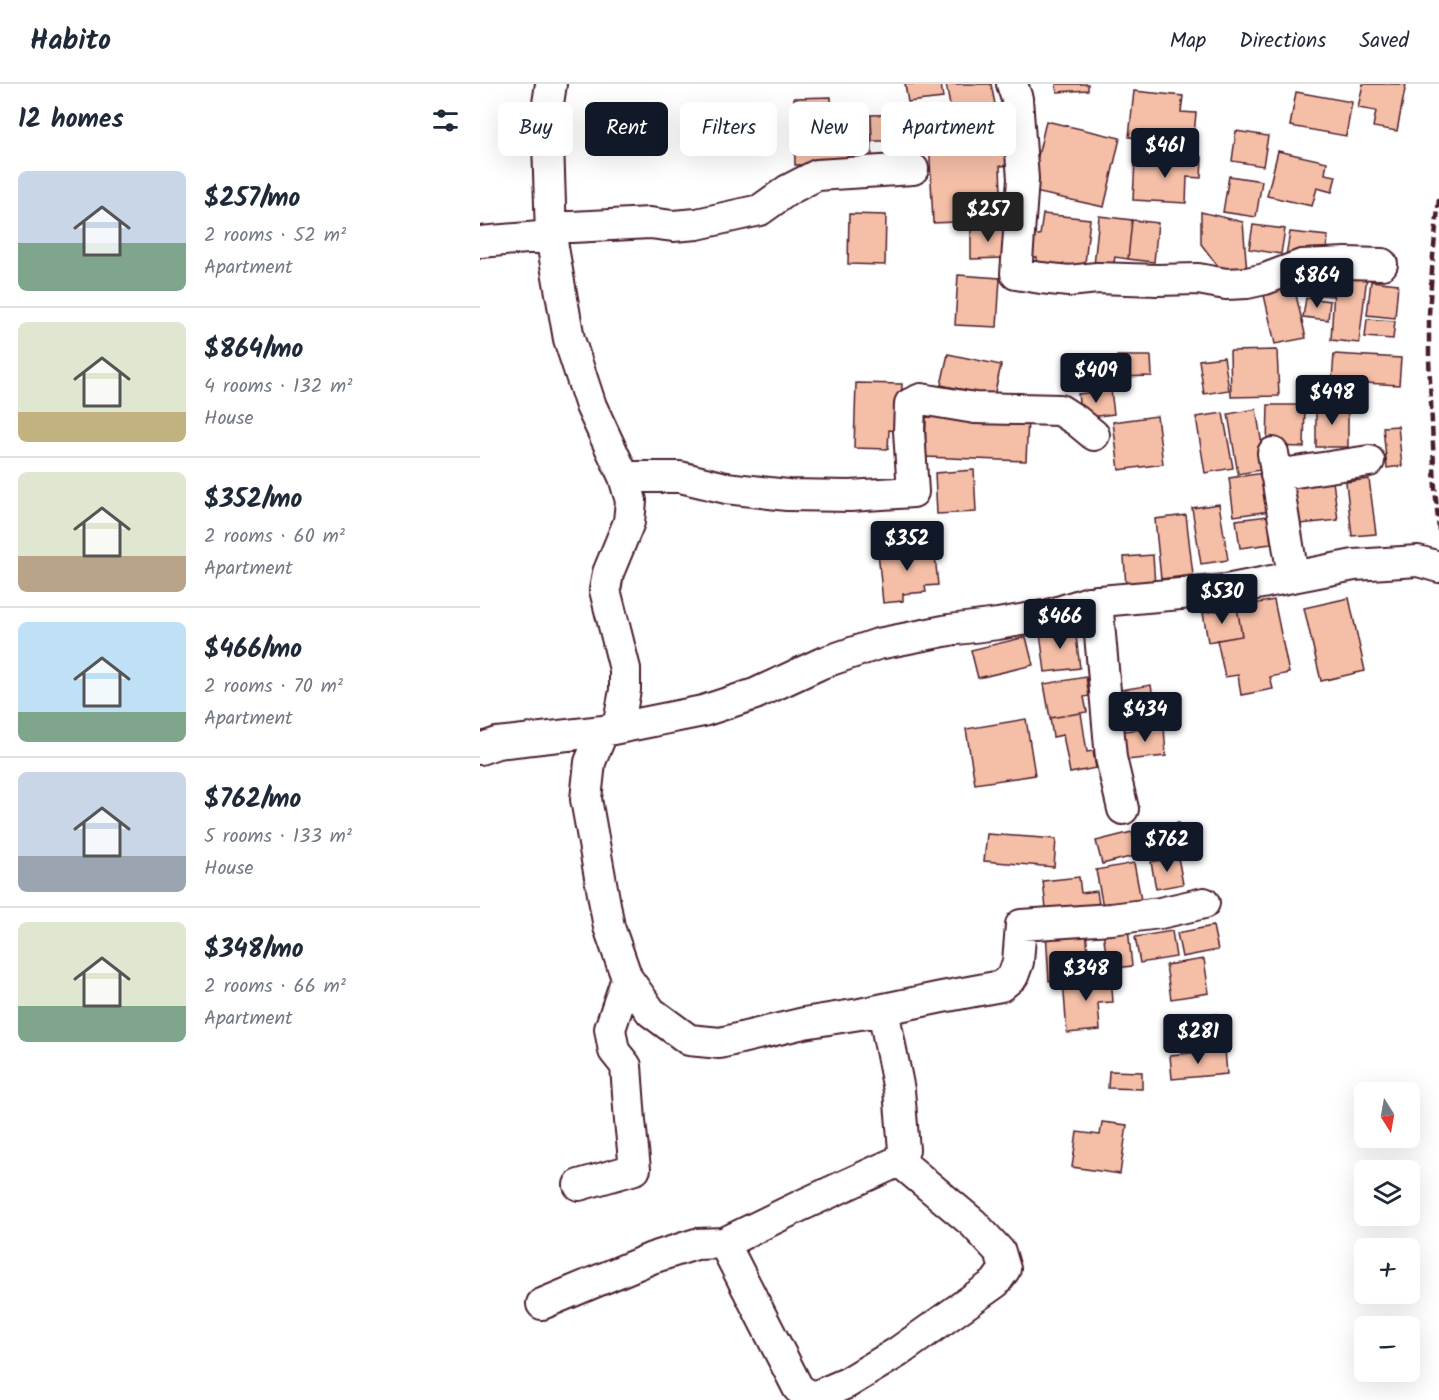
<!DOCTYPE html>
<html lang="en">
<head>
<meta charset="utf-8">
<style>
	:root { --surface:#fff; --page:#f6f6f7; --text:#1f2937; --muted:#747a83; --line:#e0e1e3; --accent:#111827 }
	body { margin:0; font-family:Kalam,sans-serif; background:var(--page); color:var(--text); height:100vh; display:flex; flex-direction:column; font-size:22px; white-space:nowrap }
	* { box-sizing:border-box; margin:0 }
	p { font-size:20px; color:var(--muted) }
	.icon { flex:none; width:33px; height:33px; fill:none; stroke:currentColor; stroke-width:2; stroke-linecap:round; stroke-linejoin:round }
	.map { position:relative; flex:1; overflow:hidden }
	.side { display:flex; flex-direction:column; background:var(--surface); width:480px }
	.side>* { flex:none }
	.top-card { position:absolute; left:18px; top:18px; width:570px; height:54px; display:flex; gap:12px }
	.needle { width:39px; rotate:169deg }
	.controls { position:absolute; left:874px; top:998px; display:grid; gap:12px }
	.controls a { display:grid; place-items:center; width:66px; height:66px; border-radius:9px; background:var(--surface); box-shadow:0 6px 24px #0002; font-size:30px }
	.price { position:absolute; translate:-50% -51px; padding:0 14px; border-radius:6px; background:var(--accent); color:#fff; font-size:20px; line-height:39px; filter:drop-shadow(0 2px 3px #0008) }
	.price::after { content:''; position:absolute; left:50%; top:36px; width:18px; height:14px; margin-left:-9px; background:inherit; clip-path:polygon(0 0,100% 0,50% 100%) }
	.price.current { background:#222; color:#fff }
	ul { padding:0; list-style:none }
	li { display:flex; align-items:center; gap:18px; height:150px; padding:0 18px }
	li+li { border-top:2px solid var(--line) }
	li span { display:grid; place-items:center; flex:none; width:168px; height:120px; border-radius:9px; color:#555 }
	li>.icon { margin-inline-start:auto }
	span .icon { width:72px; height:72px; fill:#fffc; stroke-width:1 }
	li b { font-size:26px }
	h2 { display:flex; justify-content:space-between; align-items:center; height:72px; padding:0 18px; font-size:26px }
	.chip { padding:0 21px; border-radius:9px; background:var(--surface); box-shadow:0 6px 24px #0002; font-size:21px; line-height:54px }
	.chip.current { background:var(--accent); color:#fff }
	header { display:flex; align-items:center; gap:36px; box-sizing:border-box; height:84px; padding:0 30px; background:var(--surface); border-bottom:2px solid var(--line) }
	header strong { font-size:28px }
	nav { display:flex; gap:33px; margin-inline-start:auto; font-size:21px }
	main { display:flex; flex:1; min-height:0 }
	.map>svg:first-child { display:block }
	.building { fill:#f4bea7; stroke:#4a1f2b; stroke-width:1.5 }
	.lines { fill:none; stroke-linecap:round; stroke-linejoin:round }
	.minor-casing { stroke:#4a1f2b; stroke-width:34 }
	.minor { stroke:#fff; stroke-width:30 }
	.rail { stroke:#4a1f2b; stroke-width:4.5; stroke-dasharray:9 4.5; stroke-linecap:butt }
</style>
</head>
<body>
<header>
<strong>Habito</strong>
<nav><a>Map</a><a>Directions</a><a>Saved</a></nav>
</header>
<main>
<section class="side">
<h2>12 homes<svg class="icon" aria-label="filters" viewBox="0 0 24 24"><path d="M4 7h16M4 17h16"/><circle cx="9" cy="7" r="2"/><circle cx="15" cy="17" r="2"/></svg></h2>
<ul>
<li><span style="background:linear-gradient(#c9d6e8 60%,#7fa58c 0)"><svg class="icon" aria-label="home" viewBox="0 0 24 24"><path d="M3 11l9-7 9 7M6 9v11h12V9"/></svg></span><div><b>$257/mo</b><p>2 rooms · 52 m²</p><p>Apartment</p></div></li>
<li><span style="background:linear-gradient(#dfe7d0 75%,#c2b280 0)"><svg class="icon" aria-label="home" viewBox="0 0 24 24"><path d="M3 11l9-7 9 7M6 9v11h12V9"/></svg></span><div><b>$864/mo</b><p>4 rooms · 132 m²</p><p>House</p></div></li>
<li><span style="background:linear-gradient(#dfe7d0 70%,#b9a48a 0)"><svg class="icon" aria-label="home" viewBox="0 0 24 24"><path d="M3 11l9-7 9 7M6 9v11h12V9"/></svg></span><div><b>$352/mo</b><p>2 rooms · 60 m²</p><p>Apartment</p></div></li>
<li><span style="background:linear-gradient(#bfe0f5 75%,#7fa58c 0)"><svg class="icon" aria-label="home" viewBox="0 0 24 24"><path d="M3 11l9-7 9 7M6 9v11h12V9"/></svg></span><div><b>$466/mo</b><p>2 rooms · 70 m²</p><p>Apartment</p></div></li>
<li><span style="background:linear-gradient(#c9d6e8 70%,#9aa5b1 0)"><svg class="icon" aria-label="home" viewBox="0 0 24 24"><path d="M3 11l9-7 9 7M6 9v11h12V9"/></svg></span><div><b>$762/mo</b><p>5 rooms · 133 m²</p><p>House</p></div></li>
<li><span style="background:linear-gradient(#dfe7d0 70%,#7fa58c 0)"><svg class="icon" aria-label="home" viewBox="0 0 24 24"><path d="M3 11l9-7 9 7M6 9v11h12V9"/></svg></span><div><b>$348/mo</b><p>2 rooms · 66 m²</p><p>Apartment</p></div></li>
</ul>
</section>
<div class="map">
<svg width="959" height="1316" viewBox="0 0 959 1316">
	<rect width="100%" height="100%" fill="#fff"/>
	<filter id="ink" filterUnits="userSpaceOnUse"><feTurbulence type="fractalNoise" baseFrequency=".0167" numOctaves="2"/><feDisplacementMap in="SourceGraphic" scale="12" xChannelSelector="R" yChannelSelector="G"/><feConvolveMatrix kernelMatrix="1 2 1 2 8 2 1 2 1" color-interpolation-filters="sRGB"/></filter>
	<g filter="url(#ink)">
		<path class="building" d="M425 0H461L463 14 428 18Z
			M466 0H511L517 30 473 38Z
			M576 0H608V6L577 8Z
			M883 0H926L917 47 893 43 896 27 878 24Z
			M654 7 703 12 701 28 716 29 714 51 699 50V57L649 53Z
			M816 8 872 18 866 52 810 42Z
			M351 13 352 32 391 31 392 80 315 81 314 14Z
			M436 30 437 57H392L391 31Z
			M566 37 640 54 624 123 550 107Z
			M756 47 788 52 783 82 752 77Z
			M530 50 531 81 520 82 522 136 453 139 449 54Z
			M798 67 847 78 845 90 856 92 852 108 837 104 832 122 787 112Z
			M699 72 722 73 721 94 707 93 706 119 653 116 655 76 698 79Z
			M749 92 782 97 776 133 743 128Z
			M721 128 763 138 767 189 744 190 721 160Z
			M369 130 406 131 405 181 368 180Z
			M563 130 610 135 604 188 555 183 557 173 545 172 547 150 560 151Z
			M619 132 652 136 648 175 635 173 633 183 614 182Z
			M652 136 678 139 674 178 648 175Z
			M773 141 805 145 801 170 769 165Z
			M525 143V174L491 175V144Z
			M810 148 848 152 846 175 806 172Z
			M855 188 887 192 879 259 851 256Z
			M824 189 854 192 852 212 822 209Z
			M478 191 520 194 517 243 475 241Z
			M812 194 826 254 795 260 782 202Z
			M891 197 918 200 915 234 887 231Z
			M826 214 850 217 848 236 823 233Z
			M887 235 915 237 913 255 885 253Z
			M797 266 799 312 751 313 750 267Z
			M468 270 521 281 514 312 483 318 485 306 461 301Z
			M854 270 921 274 919 301 852 297Z
			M637 272H671L672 292 638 293Z
			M744 273 749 306 724 310 719 276Z
			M376 299 422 300 420 347 409 346 408 365 374 364Z
			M631 306 634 330 601 334 598 310Z
			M836 320H868V363H836Z
			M788 321H825L824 363 787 362Z
			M776 325 786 385 758 390 748 330Z
			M743 329 753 384 725 389 716 333Z
			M446 332 548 335 546 377 445 373Z
			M677 332 683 380 639 386 633 338Z
			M918 342 922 382 907 384 903 343Z
			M494 386 496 428 457 430 455 389Z
			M784 389 790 427 754 432 749 394Z
			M889 395 896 450 872 452 866 398Z
			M853 397 858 436 811 441 807 402Z
			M739 420 748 476 721 480 712 424Z
			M706 431 713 491 681 495 675 435Z
			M788 432 791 460 760 464 756 436Z
			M454 462 458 501 445 502 446 508 423 510V517L403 519 398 468Z
			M673 471 675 502 646 503 644 473Z
			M869 514 885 587 841 597 824 524Z
			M794 516 809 589 790 593 793 605 761 611 758 591 745 593 737 556 762 552 757 523Z
			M757 523 762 552 728 558 723 529Z
			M595 544 600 584 565 588 560 549Z
			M546 553 553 581 498 594 491 566Z
			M606 593 609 612 604 613 607 628 570 634 564 600Z
			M671 601 675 628 645 633 640 606Z
			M601 629 607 668 613 667 616 684 590 689 583 651 573 653 570 634Z
			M546 635 555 691 495 700 486 645Z
			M684 643 686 672 646 676 643 647Z
			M699 739 705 767 663 775 658 747Z
			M652 748 658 771 622 780 616 757Z
			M507 750 576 755 574 783 504 777Z
			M698 773 703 800 676 805 671 778Z
			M654 779 661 816 623 823 616 786Z
			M599 793 601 809 617 807 620 828 567 834 563 797Z
			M733 842 738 866 702 873 697 849Z
			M648 844 652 882 628 885 623 847Z
			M606 845 610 894 569 897 566 848Z
			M692 847 696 873 660 879 655 853Z
			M724 875 729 909 691 915 686 881Z
			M631 891 633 918 618 919 620 946 587 949 583 896Z
			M737 930 741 962 690 967 687 935Z
			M745 966 747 990 692 995 690 971Z
			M629 987 662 988V1005L628 1004Z
			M622 1038 647 1041 640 1090 592 1083 597 1048 620 1051Z"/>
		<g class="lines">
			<g class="minor-casing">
				<path id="minor" d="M71 0 67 26 71 152 89 255 111 322 144 393 151 417 149 438 128 489 125 506 145 585V606L138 644 123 647 110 678 106 715 129 843 147 894 171 928 209 956 240 959 324 939 380 930 462 913 521 902 533 892 538 878 541 841 631 835 680 829 724 819
					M532 0 537 15 543 95 536 190 561 194 589 197 617 194 677 196 718 195 746 200 767 199 785 195 822 181 866 179 902 180
					M70 143H92L170 139 193 142 217 140 280 126 308 106 337 91 433 85
					M0 158 71 152
					M793 369 813 492
					M796 391 889 377
					M144 393H200L246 404 307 411 370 412 433 408 429 347 430 320 441 315 495 324 580 326 597 337 614 351
					M617 517 631 674 643 725
					M138 644 223 627 275 610 342 579 398 560 469 546 518 540 569 531 609 518 746 506 874 481 938 477 959 483
					M0 665 17 659 123 647
					M99 1101 155 1085 150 1037 146 982 134 967 130 945 147 894
					M244 1159 318 1304 329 1312 339 1311 367 1299 418 1268 515 1199 525 1185 520 1168 493 1139 419 1077
					M62 1220 172 1174 216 1160 244 1159 320 1122 419 1077 424 1066 419 1006 403 926"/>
			</g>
			<use href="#minor" class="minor"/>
			<path class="rail" d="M959 115 953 172 949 230V275L955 404 959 447"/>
		</g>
	</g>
</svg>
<div class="controls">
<a><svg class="needle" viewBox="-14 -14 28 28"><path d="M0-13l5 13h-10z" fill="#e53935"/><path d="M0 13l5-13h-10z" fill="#747a83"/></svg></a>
<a><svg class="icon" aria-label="layers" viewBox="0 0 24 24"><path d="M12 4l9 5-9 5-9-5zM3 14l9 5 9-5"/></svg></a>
<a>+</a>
<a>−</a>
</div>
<b class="price" style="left:685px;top:95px">$461</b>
<b class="price current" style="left:508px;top:159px">$257</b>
<b class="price" style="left:837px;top:225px">$864</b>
<b class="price" style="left:616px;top:320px">$409</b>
<b class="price" style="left:852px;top:342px">$498</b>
<b class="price" style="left:427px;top:488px">$352</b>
<b class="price" style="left:742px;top:541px">$530</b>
<b class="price" style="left:580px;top:566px">$466</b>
<b class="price" style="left:665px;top:659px">$434</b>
<b class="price" style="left:687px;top:789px">$762</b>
<b class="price" style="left:606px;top:918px">$348</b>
<b class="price" style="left:718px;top:981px">$281</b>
<div class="top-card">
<a class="chip">Buy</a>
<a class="chip current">Rent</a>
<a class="chip">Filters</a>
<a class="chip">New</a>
<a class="chip">Apartment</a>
</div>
</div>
</main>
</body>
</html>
